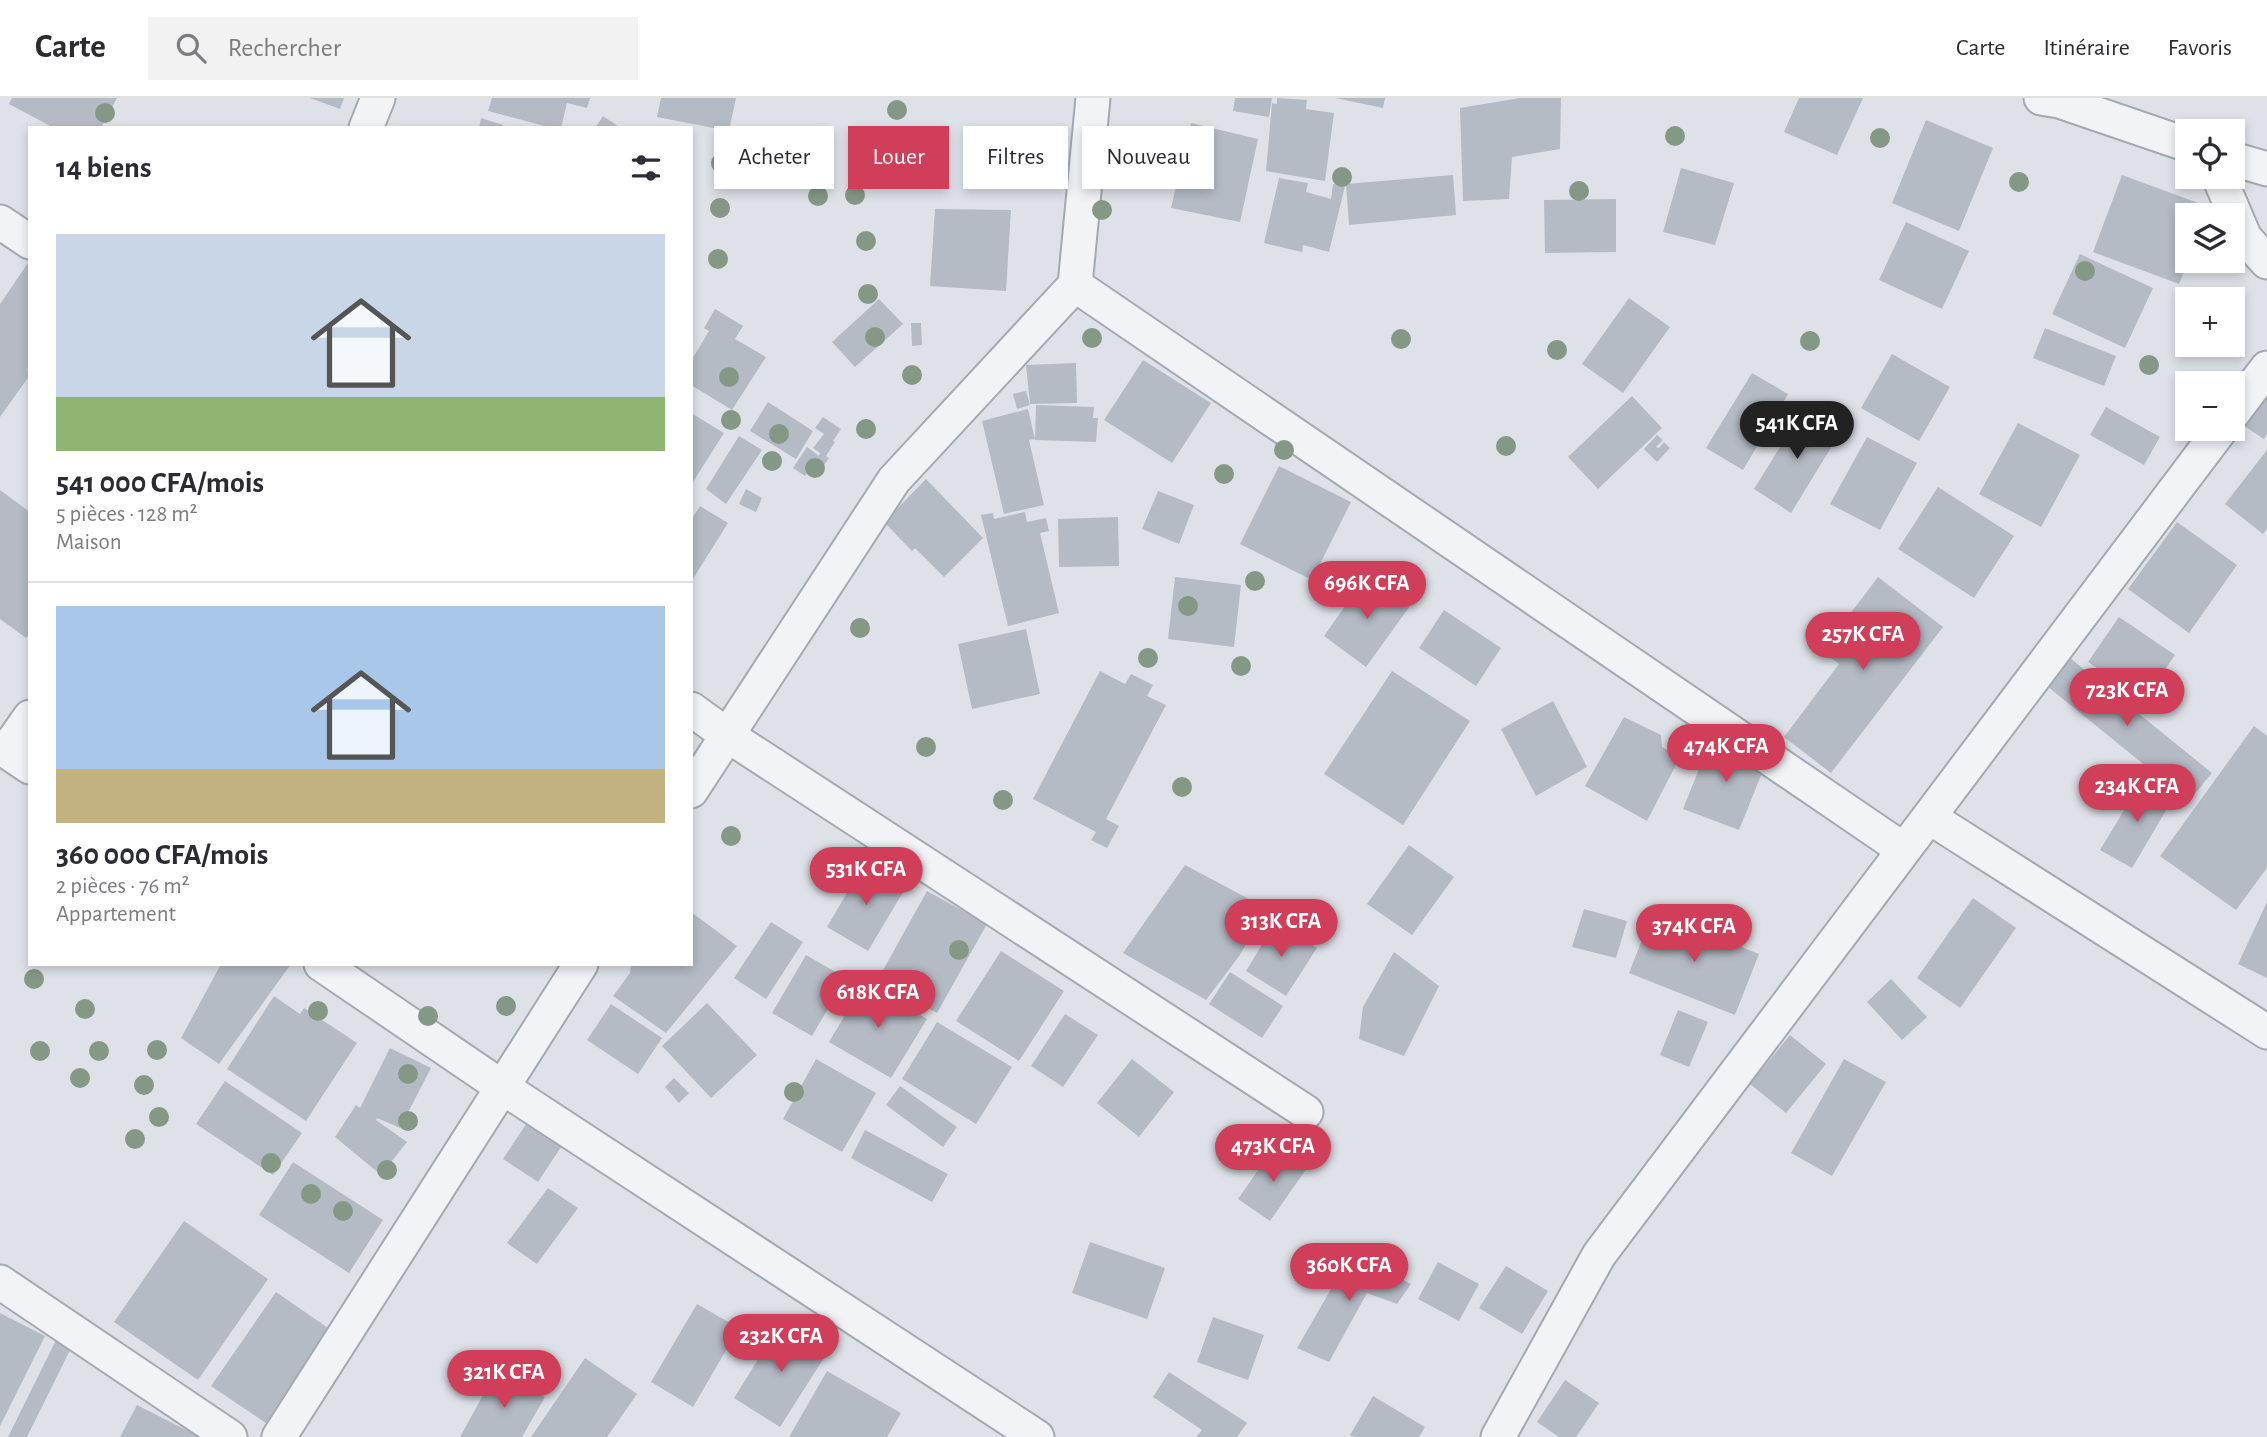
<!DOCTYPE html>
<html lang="fr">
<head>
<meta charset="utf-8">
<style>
	:root { --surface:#fff; --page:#f2f2f3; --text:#2b2b33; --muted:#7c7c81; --line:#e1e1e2; --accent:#d13e59 }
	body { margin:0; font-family:"Alegreya Sans",sans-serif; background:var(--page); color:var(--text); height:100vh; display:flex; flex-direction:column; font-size:26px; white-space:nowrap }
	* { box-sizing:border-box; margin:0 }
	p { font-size:23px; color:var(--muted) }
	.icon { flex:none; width:38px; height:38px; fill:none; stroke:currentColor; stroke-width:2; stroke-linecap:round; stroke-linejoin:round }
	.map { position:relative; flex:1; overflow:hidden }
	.sheet { position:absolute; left:28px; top:28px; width:665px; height:840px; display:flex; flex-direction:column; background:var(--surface); border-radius:0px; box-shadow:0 4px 10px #0003 }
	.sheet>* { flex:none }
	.guide { position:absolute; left:714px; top:28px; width:665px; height:63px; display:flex; gap:14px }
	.fabs { position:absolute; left:2175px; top:21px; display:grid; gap:14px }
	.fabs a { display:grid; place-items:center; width:70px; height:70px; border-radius:0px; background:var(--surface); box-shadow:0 4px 10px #0003; font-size:35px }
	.price { position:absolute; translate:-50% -60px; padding:0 16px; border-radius:24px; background:var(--accent); color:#fff; font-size:23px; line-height:46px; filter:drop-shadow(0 2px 4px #0008) }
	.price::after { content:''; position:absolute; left:50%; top:42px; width:21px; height:16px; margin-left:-10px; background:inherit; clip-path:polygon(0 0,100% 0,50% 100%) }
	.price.selected { background:#222; color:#fff }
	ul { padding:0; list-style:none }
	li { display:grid; align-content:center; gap:14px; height:371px; padding:0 28px }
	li+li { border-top:2px solid var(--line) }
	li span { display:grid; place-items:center; height:217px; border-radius:0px; color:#555 }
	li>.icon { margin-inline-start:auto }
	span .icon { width:126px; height:126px; fill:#fffc; stroke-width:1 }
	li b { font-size:30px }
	h2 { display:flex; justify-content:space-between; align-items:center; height:84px; padding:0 28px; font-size:30px }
	.tag { padding:0 24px; border-radius:0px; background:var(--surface); box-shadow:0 4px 10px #0003; font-size:24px; line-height:63px }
	.tag.selected { background:var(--accent); color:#fff }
	header { display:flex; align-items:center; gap:42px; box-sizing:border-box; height:98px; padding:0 35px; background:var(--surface); border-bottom:2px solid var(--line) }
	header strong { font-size:33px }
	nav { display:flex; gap:38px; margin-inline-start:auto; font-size:24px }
	.search { width:490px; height:63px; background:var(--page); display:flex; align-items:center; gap:18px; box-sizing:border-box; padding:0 24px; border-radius:0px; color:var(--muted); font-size:26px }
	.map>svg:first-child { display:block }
	.building { fill:#b5bbc5 }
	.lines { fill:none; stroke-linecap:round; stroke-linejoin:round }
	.minor-casing { stroke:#a3a9b2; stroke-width:37 }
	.minor { stroke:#f1f3f6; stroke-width:33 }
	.tree { fill:#859885 }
</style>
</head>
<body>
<header>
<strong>Carte</strong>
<div class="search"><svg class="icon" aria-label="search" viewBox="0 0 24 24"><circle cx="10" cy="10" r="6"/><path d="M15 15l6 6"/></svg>Rechercher</div>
<nav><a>Carte</a><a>Itinéraire</a><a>Favoris</a></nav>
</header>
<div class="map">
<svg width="2267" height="1339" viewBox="0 0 2267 1339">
	<rect width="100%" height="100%" fill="#dee2e8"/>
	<path class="building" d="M12 0H117L101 30H54L9 6Z
		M310 0H344L340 11Z
		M492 0H590L587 10 567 5 561 30H552L488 13Z
		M661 0H736L729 33 657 19Z
		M1235 0H1272L1269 19 1233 13Z
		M1277 0 1307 2 1306 11 1334 15 1325 83 1266 73 1272 5 1277 6V15Z
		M1335 0H1385L1383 10Z
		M1520 0H1561L1560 51 1512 59 1509 101 1463 103 1460 10Z
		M1799 0H1863L1837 57 1784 34Z
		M603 18 621 30H595Z
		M481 20 503 27 502 30H479Z
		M1926 22 1993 50 1959 133 1892 105Z
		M1191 25 1258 41 1240 124 1171 110Z
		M1681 70 1734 85 1715 147 1663 134Z
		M1453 77 1456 117 1349 127 1346 86Z
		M2122 77 2209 109 2205 117H2188V163L2179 186 2093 154Z
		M1279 80 1308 85 1306 94 1331 101 1333 86 1345 88 1329 154 1303 147 1302 154 1264 145Z
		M1616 101V154L1545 155 1544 102Z
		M935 111 1011 112 1006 193 930 188Z
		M1906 124 1969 153 1942 211 1879 182Z
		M2080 156 2153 190 2125 250 2052 216Z
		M30 162V268L27 272 30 277 0 319V206Z
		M1629 200 1670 229 1623 295 1582 266Z
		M879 201 903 226 855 269 832 244Z
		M715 211 743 228 735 241 766 259 732 312 691 287V263L709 233 704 230Z
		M911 225H921L922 247 912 248Z
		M2045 230 2116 258 2104 288 2033 260Z
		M1892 256 1950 289 1919 343 1861 310Z
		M1143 262 1211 305 1172 365 1104 322Z
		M1076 265 1077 305 1030 306 1026 267Z
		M1752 275 1788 296 1743 372 1706 350Z
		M2267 280V336L2264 341 2238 324Z
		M1026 293 1030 307 1017 311 1013 296Z
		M1632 298 1662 330 1598 391 1568 359Z
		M768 304 813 333 796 361 750 333Z
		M1036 307 1094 309 1093 320H1098L1096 344 1035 342Z
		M2106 309 2160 339 2144 367 2090 337Z
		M1028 311 1035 341 1029 342 1044 407 1004 416 982 323Z
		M1803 312 1840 335 1791 415 1754 391Z
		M691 315 724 335 691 387Z
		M823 319 841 331 833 343 835 344 826 358 829 360 822 370 813 366 805 378 793 370 807 349 819 358 820 355 813 350 824 336 815 330Z
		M2018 325 2080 357 2041 429 1979 396Z
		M1657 337 1663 342 1656 349 1659 350 1664 344 1670 350 1657 364 1644 351Z
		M739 338 762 352 726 406 706 391Z
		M1867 339 1917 365 1880 432 1830 406Z
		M2267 352V431L2263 436 2225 406Z
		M1279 368 1351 404 1312 482 1240 446Z
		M926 381 983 440 944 479 915 450 912 453 884 424Z
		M1938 389 2014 438 1974 500 1898 451Z
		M746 391 762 400 756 414 739 406Z
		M0 392 30 414V536L26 540 0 521Z
		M1158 393 1194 407 1179 446 1142 431Z
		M700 408 728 425 691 484V422Z
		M1025 414 1027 424 1046 420 1049 433 1040 435 1059 515 1008 528 981 417 993 415 994 421Z
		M1118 419 1119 468 1059 469 1058 421Z
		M2177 424 2237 467 2189 535 2128 491Z
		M1367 477 1410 508 1366 569 1324 538Z
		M1175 479 1241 487 1234 549 1168 541Z
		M1878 479 1943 529 1831 675 1784 639 1839 566 1822 553Z
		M1444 512 1501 550 1476 588 1419 550Z
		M2119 519 2175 557 2144 602 2088 564Z
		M1026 531 1040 596 972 611 958 546Z
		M2065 556 2212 675 2189 703 2042 584Z
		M1100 573 1125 586 1131 576 1153 587 1147 598 1166 607 1106 721 1119 728 1107 750 1091 742 1096 734 1033 701Z
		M1392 573 1470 623 1403 727 1324 676Z
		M1553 603 1587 669 1536 698 1501 631Z
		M1624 619 1661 637 1662 649 1680 659 1647 723 1585 688Z
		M2254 628 2267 638V770L2236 812 2160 758Z
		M1712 639 1768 660 1739 732 1683 711Z
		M2143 681 2174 699 2132 770 2100 752Z
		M1409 747 1454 779 1412 837 1367 806Z
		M865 764 906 789 868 853 827 829Z
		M1185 767 1266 810 1240 857 1206 902 1123 855Z
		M927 793 987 826 937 915 877 883Z
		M1973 800 2016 830 1960 910 1917 880Z
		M2267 804V880L2238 866Z
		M1584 811 1627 823 1616 860 1572 849Z
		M691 814 737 848 666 935 613 898 630 875 631 866H691Z
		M1653 814 1759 856 1735 917 1629 875Z
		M771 824 803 844 766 901 734 880Z
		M1275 825 1317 850 1286 898 1246 873Z
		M1001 853 1064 893 1019 963 956 923Z
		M1394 854 1439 888 1404 958 1359 941 1363 909Z
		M806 857 846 880 812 938 772 915Z
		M221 866H291L219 966 181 940Z
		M1230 874 1283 908 1262 940 1209 906Z
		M1891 881 1927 919 1902 942 1867 904Z
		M865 884 927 921 891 980 829 944Z
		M274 898 300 916 304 910 357 945 306 1023 227 971Z
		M707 905 757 957 711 1000 662 948Z
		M611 906 662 940 638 976 587 942Z
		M1678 912 1708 924 1689 969 1660 957Z
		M1065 916 1098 937 1063 989 1031 968Z
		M937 924 1012 969 976 1026 902 981Z
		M1790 937 1826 966 1786 1015 1750 986Z
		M390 950 431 970 400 1030 377 1020 376 1022 407 1044 381 1077 335 1039 356 1007 360 1010Z
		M816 961 876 995 842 1054 783 1021Z
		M1132 961 1174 994 1139 1039 1097 1005Z
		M1844 961 1886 984 1832 1078 1791 1055Z
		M674 980 689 995 679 1005 665 989Z
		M225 983 302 1035 273 1077 196 1026Z
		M900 988 957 1029 943 1049 886 1007Z
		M528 1023 563 1046 538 1084 503 1061Z
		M865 1032 948 1076 932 1104 851 1060Z
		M1275 1048 1307 1070 1270 1123 1238 1101Z
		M293 1064 383 1122 349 1175 259 1117Z
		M548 1090 578 1110 537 1166 507 1145Z
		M184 1123 268 1181 198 1282 114 1224Z
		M1090 1144 1165 1170 1147 1221 1072 1195Z
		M1353 1153 1411 1186 1397 1206 1367 1195 1329 1264 1297 1250Z
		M1438 1164 1479 1186 1459 1223 1418 1201Z
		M1506 1168 1548 1193 1522 1236 1479 1210Z
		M276 1194 331 1232 266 1325 211 1288Z
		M697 1206 739 1230 693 1309 651 1284Z
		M0 1215 45 1238 0 1328Z
		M1213 1219 1264 1237 1248 1282 1197 1264Z
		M782 1223 829 1252 780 1329 734 1300Z
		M59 1236 74 1244 27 1339H8Z
		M585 1260 637 1296 607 1339H531Z
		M497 1272 545 1299 522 1339H460Z
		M827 1273 901 1315 887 1339H789Z
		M1169 1274 1247 1325 1237 1339H1196L1202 1332 1153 1299Z
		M1565 1282 1599 1305 1576 1339H1559L1537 1324Z
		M1373 1298 1425 1329 1419 1339H1354L1350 1337Z
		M137 1307 200 1339H120Z"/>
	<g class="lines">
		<g class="minor-casing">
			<path id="minor" d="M2041 0 2059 3 2188 47
				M366 30 378 0
				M2233 61 2267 71
				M2219 79 2245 140 2267 164
				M0 124 30 144
				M1075 187 1904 752
				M2233 315 2267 270
				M691 611 727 637 1306 1014
				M0 649 30 669
				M6 653 30 619
				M691 693 894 382 1075 187 1093 0
				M1929 719 2267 934
				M321 866 502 989 1037 1339
				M0 1184 230 1339
				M279 1339 581 866
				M1498 1339 1599 1157 2221 331"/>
		</g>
		<use href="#minor" class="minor"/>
	</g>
	<g class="tree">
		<circle cx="897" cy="12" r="10"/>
		<circle cx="105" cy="15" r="10"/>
		<circle cx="1675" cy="38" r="10"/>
		<circle cx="1880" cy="40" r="10"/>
		<circle cx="1015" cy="57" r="10"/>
		<circle cx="774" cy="64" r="10"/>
		<circle cx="721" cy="65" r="10"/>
		<circle cx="1342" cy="79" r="10"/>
		<circle cx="2019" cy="84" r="10"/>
		<circle cx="1579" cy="93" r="10"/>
		<circle cx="855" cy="97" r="10"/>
		<circle cx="818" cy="98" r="10"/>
		<circle cx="720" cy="110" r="10"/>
		<circle cx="1102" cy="112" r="10"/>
		<circle cx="866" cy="143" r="10"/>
		<circle cx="718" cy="161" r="10"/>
		<circle cx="2085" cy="173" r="10"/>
		<circle cx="868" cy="196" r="10"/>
		<circle cx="875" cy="239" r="10"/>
		<circle cx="1092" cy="240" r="10"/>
		<circle cx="1401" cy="241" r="10"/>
		<circle cx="1810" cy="243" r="10"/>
		<circle cx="1557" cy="252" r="10"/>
		<circle cx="2149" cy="267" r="10"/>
		<circle cx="912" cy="277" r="10"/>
		<circle cx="729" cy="279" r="10"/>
		<circle cx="731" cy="322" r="10"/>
		<circle cx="866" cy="331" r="10"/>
		<circle cx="779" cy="336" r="10"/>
		<circle cx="1506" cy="348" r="10"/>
		<circle cx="1284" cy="352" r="10"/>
		<circle cx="772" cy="363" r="10"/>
		<circle cx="815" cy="370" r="10"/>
		<circle cx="1224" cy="376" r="10"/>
		<circle cx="1255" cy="483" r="10"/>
		<circle cx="1188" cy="508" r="10"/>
		<circle cx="860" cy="530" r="10"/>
		<circle cx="1148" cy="560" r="10"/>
		<circle cx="1241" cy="568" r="10"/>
		<circle cx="926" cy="649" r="10"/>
		<circle cx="1182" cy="689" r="10"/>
		<circle cx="1003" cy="702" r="10"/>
		<circle cx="731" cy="738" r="10"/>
		<circle cx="959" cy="852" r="10"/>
		<circle cx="34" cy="881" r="10"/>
		<circle cx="506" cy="908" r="10"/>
		<circle cx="85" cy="911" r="10"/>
		<circle cx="318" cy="913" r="10"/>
		<circle cx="428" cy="918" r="10"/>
		<circle cx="157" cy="952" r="10"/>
		<circle cx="40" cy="953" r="10"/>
		<circle cx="99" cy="953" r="10"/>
		<circle cx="408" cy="976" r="10"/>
		<circle cx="80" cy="980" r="10"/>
		<circle cx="144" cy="987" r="10"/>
		<circle cx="794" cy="994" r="10"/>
		<circle cx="159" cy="1019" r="10"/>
		<circle cx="408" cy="1023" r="10"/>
		<circle cx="135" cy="1041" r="10"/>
		<circle cx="271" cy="1065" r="10"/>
		<circle cx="387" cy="1072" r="10"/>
		<circle cx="311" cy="1096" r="10"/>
		<circle cx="343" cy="1113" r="10"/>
	</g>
</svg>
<div class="fabs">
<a><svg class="icon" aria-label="locate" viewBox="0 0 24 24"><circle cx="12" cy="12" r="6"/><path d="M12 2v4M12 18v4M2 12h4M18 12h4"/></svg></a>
<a><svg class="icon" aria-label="layers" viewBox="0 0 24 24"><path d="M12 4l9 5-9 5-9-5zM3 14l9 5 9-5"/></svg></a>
<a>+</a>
<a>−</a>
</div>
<b class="price selected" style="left:1797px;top:363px">541K CFA</b>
<b class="price" style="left:1367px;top:523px">696K CFA</b>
<b class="price" style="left:1863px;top:574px">257K CFA</b>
<b class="price" style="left:2127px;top:630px">723K CFA</b>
<b class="price" style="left:1726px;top:686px">474K CFA</b>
<b class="price" style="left:2137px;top:726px">234K CFA</b>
<b class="price" style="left:866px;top:809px">531K CFA</b>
<b class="price" style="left:1281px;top:861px">313K CFA</b>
<b class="price" style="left:1694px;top:866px">374K CFA</b>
<b class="price" style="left:878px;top:932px">618K CFA</b>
<b class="price" style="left:1273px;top:1086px">473K CFA</b>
<b class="price" style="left:1349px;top:1205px">360K CFA</b>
<b class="price" style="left:781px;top:1276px">232K CFA</b>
<b class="price" style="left:504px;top:1312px">321K CFA</b>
<div class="guide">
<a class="tag">Acheter</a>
<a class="tag selected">Louer</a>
<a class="tag">Filtres</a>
<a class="tag">Nouveau</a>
</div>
<section class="sheet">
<h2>14 biens<svg class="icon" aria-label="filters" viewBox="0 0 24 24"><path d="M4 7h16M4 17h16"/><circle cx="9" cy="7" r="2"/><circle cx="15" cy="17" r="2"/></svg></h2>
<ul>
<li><span style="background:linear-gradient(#c9d6e8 75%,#8fb573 0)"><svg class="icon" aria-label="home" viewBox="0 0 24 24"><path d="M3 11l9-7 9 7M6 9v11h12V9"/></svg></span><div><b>541 000 CFA/mois</b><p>5 pièces · 128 m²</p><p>Maison</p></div></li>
<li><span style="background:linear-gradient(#a9c7e8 75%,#c2b280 0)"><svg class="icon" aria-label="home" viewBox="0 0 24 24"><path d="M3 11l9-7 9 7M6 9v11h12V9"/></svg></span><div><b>360 000 CFA/mois</b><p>2 pièces · 76 m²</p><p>Appartement</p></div></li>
</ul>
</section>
</div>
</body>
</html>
